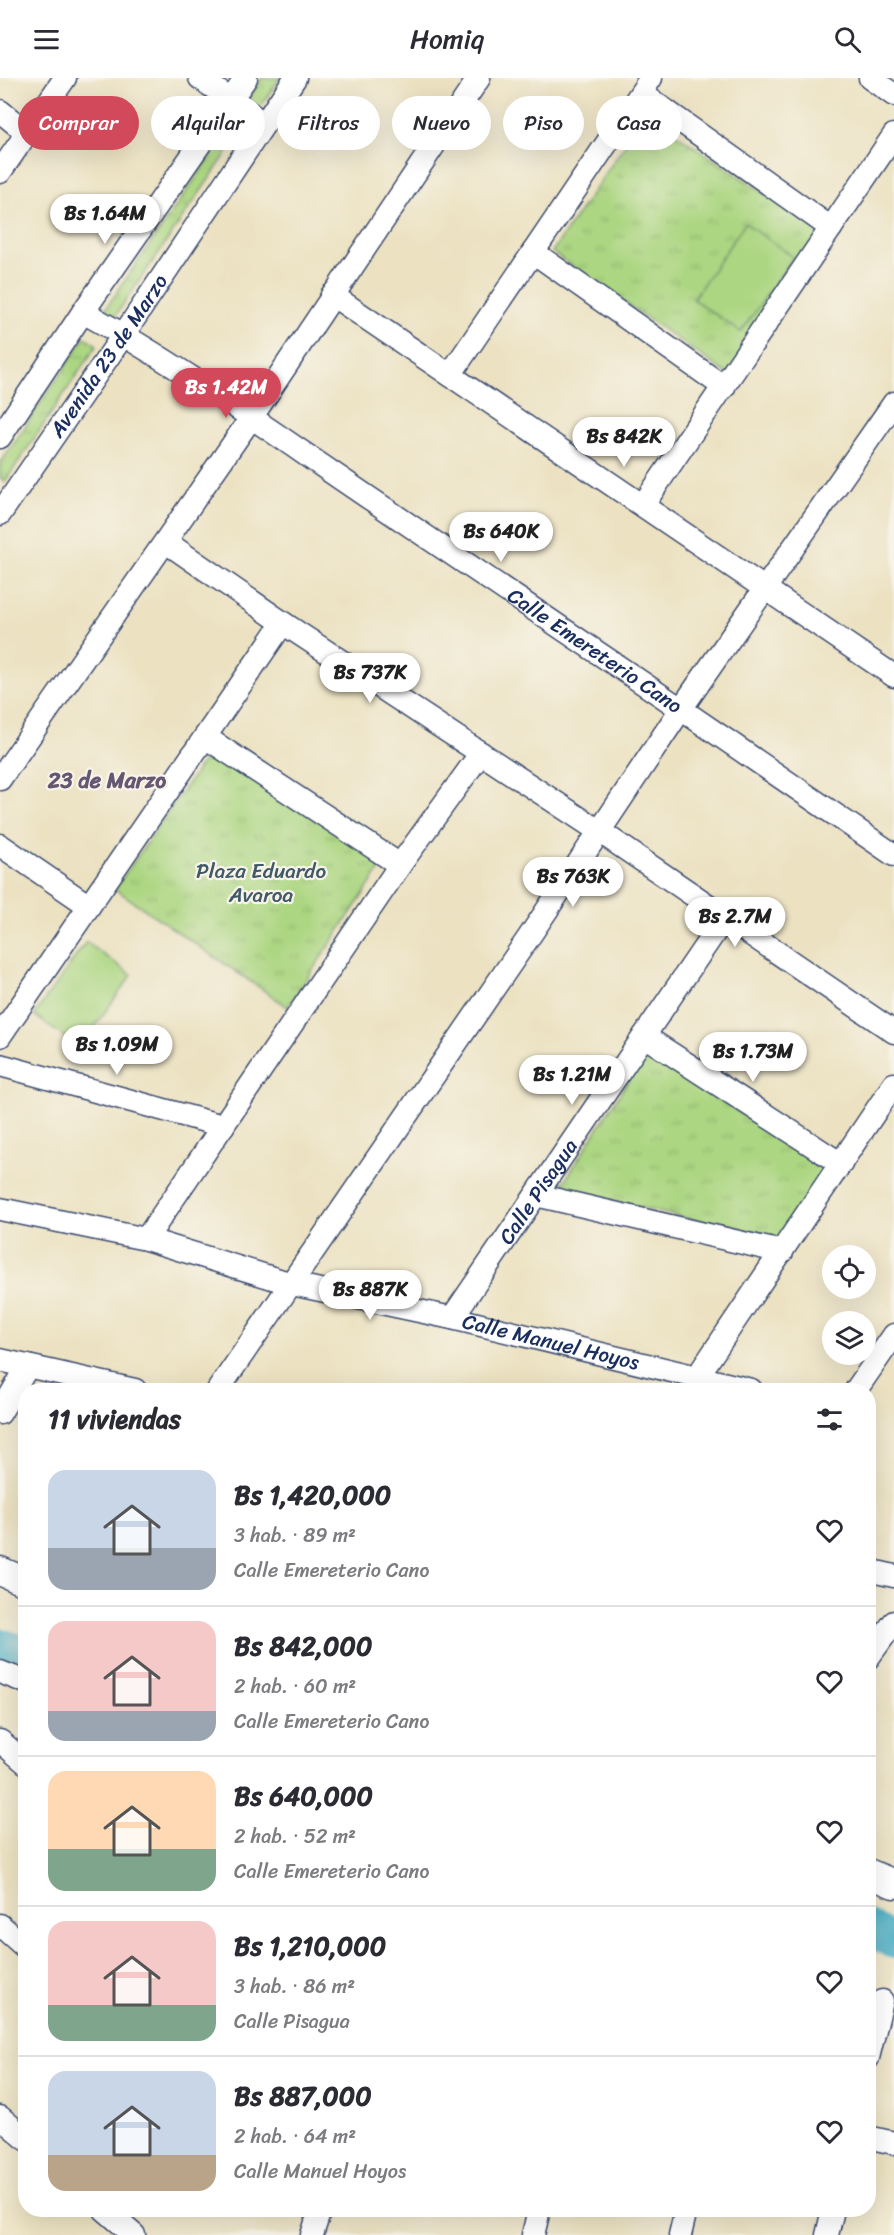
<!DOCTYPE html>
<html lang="es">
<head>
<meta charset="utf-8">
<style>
	:root { --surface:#fff; --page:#f7f7f7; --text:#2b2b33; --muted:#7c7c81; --line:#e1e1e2; --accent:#d1495b }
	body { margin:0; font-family:Sriracha,sans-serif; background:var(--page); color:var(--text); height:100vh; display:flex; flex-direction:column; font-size:22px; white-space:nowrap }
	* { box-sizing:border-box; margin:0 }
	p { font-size:20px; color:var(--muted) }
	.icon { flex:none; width:33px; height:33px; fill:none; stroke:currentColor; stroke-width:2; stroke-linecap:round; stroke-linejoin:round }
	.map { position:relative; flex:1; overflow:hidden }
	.drawer { position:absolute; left:18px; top:1305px; width:858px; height:834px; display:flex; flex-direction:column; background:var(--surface); border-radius:24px; box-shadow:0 6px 24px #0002 }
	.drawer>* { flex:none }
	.hud { position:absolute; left:18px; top:18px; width:858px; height:54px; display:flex; gap:12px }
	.buttons { position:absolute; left:822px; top:1167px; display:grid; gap:12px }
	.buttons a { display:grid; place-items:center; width:54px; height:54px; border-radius:50%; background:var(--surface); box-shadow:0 6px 24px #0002; font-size:30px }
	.price { position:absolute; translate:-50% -51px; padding:0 14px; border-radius:21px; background:#fff; color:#222; font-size:20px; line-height:39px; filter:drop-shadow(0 2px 3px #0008) }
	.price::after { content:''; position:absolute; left:50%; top:36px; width:18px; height:14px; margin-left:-9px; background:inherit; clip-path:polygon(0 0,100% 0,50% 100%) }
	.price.active { background:var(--accent); color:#fff }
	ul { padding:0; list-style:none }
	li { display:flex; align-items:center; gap:18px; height:150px; padding:0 30px }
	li+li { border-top:2px solid var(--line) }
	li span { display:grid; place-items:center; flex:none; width:168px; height:120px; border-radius:18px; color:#555 }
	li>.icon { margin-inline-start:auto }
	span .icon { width:72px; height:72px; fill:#fffc; stroke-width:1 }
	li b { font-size:26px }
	h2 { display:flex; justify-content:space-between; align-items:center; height:72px; padding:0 30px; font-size:26px }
	.pill { padding:0 21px; border-radius:27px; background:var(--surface); box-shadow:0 6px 24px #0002; font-size:21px; line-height:54px }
	.pill.active { background:var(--accent); color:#fff }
	header { display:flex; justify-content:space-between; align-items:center; height:78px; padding:0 30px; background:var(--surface); font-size:27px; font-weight:600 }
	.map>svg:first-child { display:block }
	.grass { fill:url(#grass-tufts); stroke:#648270; stroke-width:1.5 }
	.pitch { fill:#acd681; stroke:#648270; stroke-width:1.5 }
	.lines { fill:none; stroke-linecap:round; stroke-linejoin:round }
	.river { stroke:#44abc3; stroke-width:36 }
	.minor-casing { stroke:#3a4a6d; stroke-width:25 }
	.major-casing { stroke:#3a4a6d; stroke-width:31 }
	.minor { stroke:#fff; stroke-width:22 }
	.major { stroke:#fff; stroke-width:28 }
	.labels { text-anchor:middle; stroke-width:4.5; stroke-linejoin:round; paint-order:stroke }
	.street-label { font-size:21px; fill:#1b2f5e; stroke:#f7f3e8 }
	.park-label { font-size:21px; fill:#3f5967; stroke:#f7f3e8 }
	.neighbourhood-label { font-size:22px; font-weight:bold; fill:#635771; stroke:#f7f3e8 }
</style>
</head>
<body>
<header><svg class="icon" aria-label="menu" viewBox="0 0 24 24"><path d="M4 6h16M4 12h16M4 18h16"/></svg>Homiq<svg class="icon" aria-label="search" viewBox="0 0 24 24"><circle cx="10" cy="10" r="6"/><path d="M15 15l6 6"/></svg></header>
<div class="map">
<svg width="894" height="2157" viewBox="0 0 894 2157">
	<defs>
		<pattern id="grass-tufts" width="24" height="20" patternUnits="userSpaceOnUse" patternTransform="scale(1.5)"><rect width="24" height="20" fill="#acd681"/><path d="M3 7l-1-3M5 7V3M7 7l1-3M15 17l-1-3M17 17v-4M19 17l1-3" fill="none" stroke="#93b872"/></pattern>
	</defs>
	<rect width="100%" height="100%" fill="#f7f3e8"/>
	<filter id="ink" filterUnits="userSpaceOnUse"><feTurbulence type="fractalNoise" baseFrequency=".0167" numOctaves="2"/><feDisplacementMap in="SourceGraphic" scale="12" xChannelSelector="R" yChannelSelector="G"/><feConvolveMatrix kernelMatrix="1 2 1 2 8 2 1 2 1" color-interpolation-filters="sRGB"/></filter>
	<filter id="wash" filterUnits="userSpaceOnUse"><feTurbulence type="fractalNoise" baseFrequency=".008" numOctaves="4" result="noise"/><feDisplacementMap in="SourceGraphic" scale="24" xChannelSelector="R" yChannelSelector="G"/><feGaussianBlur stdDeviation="1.35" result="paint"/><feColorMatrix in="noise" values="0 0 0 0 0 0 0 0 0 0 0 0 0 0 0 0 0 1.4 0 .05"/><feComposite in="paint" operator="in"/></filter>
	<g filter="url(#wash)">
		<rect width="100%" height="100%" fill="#ece2c2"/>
		<path class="grass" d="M262 0H280L259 31 247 23Z
			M646 36 824 155 729 297 552 174Z
			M230 50 240 56 114 240 104 233Z
			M85 259 97 267 5 404 0 400V386Z
			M213 669 385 784 288 929 115 811Z
			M646 974 825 1090 781 1161 559 1112Z"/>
		<path class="pitch" d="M745 145 793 179 741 254 693 221Z
			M86 864 132 897 79 970 34 937Z"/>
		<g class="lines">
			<path class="river" d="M0 1568 26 1576
				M868 1850 894 1863"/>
		</g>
	</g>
	<g filter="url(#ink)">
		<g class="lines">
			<g class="minor-casing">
				<g id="minor">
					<path d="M200 0 263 45"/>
					<path d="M870 0 894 17"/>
					<path d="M641 15 831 150"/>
					<path d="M0 33 27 55"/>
					<path d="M0 94 65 0"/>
					<path d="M533 174 724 309"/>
					<path d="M332 217 894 598"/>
					<path id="s1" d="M83 234C188 292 287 365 387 432 556 546 726 661 894 777"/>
					<path d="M450 297 651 0"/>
					<path d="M0 359 83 234 246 0"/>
					<path d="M643 427 894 57"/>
					<path id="s2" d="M0 436 124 256 295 0"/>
					<path d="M166 464 283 545 599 753 894 954"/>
					<path d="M205 659 400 787"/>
					<path d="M0 701 251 340 479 0"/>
					<path d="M0 767 89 828"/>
					<path d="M0 958 283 545"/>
					<path d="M644 958 841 1086"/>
					<path d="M0 987 223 1048"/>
					<path d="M536 1117 782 1174"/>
					<path id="s3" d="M0 1131 146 1161 292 1206 452 1240 751 1312"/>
					<path d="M146 1161 400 787 481 675"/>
					<path id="s4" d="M452 1240 725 839"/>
					<path d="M0 1282 135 1312"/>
					<path d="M697 1299 894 1006"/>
					<path d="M218 1312 529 859 681 631 894 325"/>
					<path d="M856 1312 894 1257"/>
					<path d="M0 1335 28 1288"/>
					<path d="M868 1492 894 1498"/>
					<path d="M868 1580 894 1544"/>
					<path d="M0 1594 26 1604"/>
					<path d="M0 1663 26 1685"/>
					<path d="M0 1847 26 1870"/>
					<path d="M868 1980 882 1923"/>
					<path d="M0 2039 26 2061"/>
					<path d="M868 2059 894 2065"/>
					<path d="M105 2132 134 2157"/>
					<path d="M312 2157 320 2132"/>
					<path d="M533 2157 539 2132"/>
					<path d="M680 2157 686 2132"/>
					<path d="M827 2157 833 2132"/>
				</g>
			</g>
			<g class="major-casing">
				<path id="major" d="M0 1493 26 1504
					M868 1795 894 1806"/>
			</g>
			<use href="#minor" class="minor"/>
			<use href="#major" class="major"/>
		</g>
	</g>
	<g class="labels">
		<g class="street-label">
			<text dy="7" stroke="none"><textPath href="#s2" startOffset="192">Avenida 23 de Marzo</textPath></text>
			<text dy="7" stroke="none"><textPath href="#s1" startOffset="614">Calle Emereterio Cano</textPath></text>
			<text dy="7" stroke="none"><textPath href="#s4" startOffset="153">Calle Pisagua</textPath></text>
			<text dy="7" stroke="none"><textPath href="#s3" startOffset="567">Calle Manuel Hoyos</textPath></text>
		</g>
		<g class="park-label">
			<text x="261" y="800">Plaza Eduardo<tspan x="261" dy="24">Avaroa</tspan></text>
		</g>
		<g class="neighbourhood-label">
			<text x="107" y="710">23 de Marzo</text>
		</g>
	</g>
</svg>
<div class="buttons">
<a><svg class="icon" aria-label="locate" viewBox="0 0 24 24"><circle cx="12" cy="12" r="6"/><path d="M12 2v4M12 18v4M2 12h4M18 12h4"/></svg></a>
<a><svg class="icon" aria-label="layers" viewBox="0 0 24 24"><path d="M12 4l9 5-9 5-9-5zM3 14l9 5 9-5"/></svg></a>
</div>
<b class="price" style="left:105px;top:167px">Bs 1.64M</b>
<b class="price active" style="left:226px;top:341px">Bs 1.42M</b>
<b class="price" style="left:624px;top:390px">Bs 842K</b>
<b class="price" style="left:501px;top:485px">Bs 640K</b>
<b class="price" style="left:370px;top:626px">Bs 737K</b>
<b class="price" style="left:573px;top:830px">Bs 763K</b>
<b class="price" style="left:735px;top:870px">Bs 2.7M</b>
<b class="price" style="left:117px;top:998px">Bs 1.09M</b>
<b class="price" style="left:753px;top:1005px">Bs 1.73M</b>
<b class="price" style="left:572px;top:1028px">Bs 1.21M</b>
<b class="price" style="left:370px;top:1243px">Bs 887K</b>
<div class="hud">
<a class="pill active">Comprar</a>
<a class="pill">Alquilar</a>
<a class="pill">Filtros</a>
<a class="pill">Nuevo</a>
<a class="pill">Piso</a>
<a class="pill">Casa</a>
</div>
<section class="drawer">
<h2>11 viviendas<svg class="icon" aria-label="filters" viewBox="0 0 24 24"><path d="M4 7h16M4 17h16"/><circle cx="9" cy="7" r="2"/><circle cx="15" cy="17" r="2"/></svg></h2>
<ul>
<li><span style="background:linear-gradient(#c9d6e8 65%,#9aa5b1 0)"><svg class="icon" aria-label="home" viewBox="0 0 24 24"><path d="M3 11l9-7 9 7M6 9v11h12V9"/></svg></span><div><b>Bs 1,420,000</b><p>3 hab. · 89 m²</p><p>Calle Emereterio Cano</p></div><svg class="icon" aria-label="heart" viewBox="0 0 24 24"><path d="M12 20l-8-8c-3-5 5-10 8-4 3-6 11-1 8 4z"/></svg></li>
<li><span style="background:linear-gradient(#f6c9c9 75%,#9aa5b1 0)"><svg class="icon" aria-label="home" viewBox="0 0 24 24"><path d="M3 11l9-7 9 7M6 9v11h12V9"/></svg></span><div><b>Bs 842,000</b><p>2 hab. · 60 m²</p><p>Calle Emereterio Cano</p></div><svg class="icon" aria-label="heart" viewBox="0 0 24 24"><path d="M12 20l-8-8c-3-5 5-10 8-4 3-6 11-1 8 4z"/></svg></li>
<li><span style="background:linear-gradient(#ffd9b3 65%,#7fa58c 0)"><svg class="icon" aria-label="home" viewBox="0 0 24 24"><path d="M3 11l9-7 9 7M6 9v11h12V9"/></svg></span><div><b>Bs 640,000</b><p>2 hab. · 52 m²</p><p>Calle Emereterio Cano</p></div><svg class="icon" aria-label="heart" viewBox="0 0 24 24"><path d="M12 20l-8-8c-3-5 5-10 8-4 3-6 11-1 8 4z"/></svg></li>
<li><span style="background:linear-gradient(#f6c9c9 70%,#7fa58c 0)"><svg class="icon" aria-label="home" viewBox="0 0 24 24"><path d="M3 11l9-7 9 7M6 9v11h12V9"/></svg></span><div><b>Bs 1,210,000</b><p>3 hab. · 86 m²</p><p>Calle Pisagua</p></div><svg class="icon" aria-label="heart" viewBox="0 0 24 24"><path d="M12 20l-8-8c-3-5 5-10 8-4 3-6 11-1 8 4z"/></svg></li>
<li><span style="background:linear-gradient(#c9d6e8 70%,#b9a48a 0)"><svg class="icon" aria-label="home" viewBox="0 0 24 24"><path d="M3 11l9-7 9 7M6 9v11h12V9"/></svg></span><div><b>Bs 887,000</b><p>2 hab. · 64 m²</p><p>Calle Manuel Hoyos</p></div><svg class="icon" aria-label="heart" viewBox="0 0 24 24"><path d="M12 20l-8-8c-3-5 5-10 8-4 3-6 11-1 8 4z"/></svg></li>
</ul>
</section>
</div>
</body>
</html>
